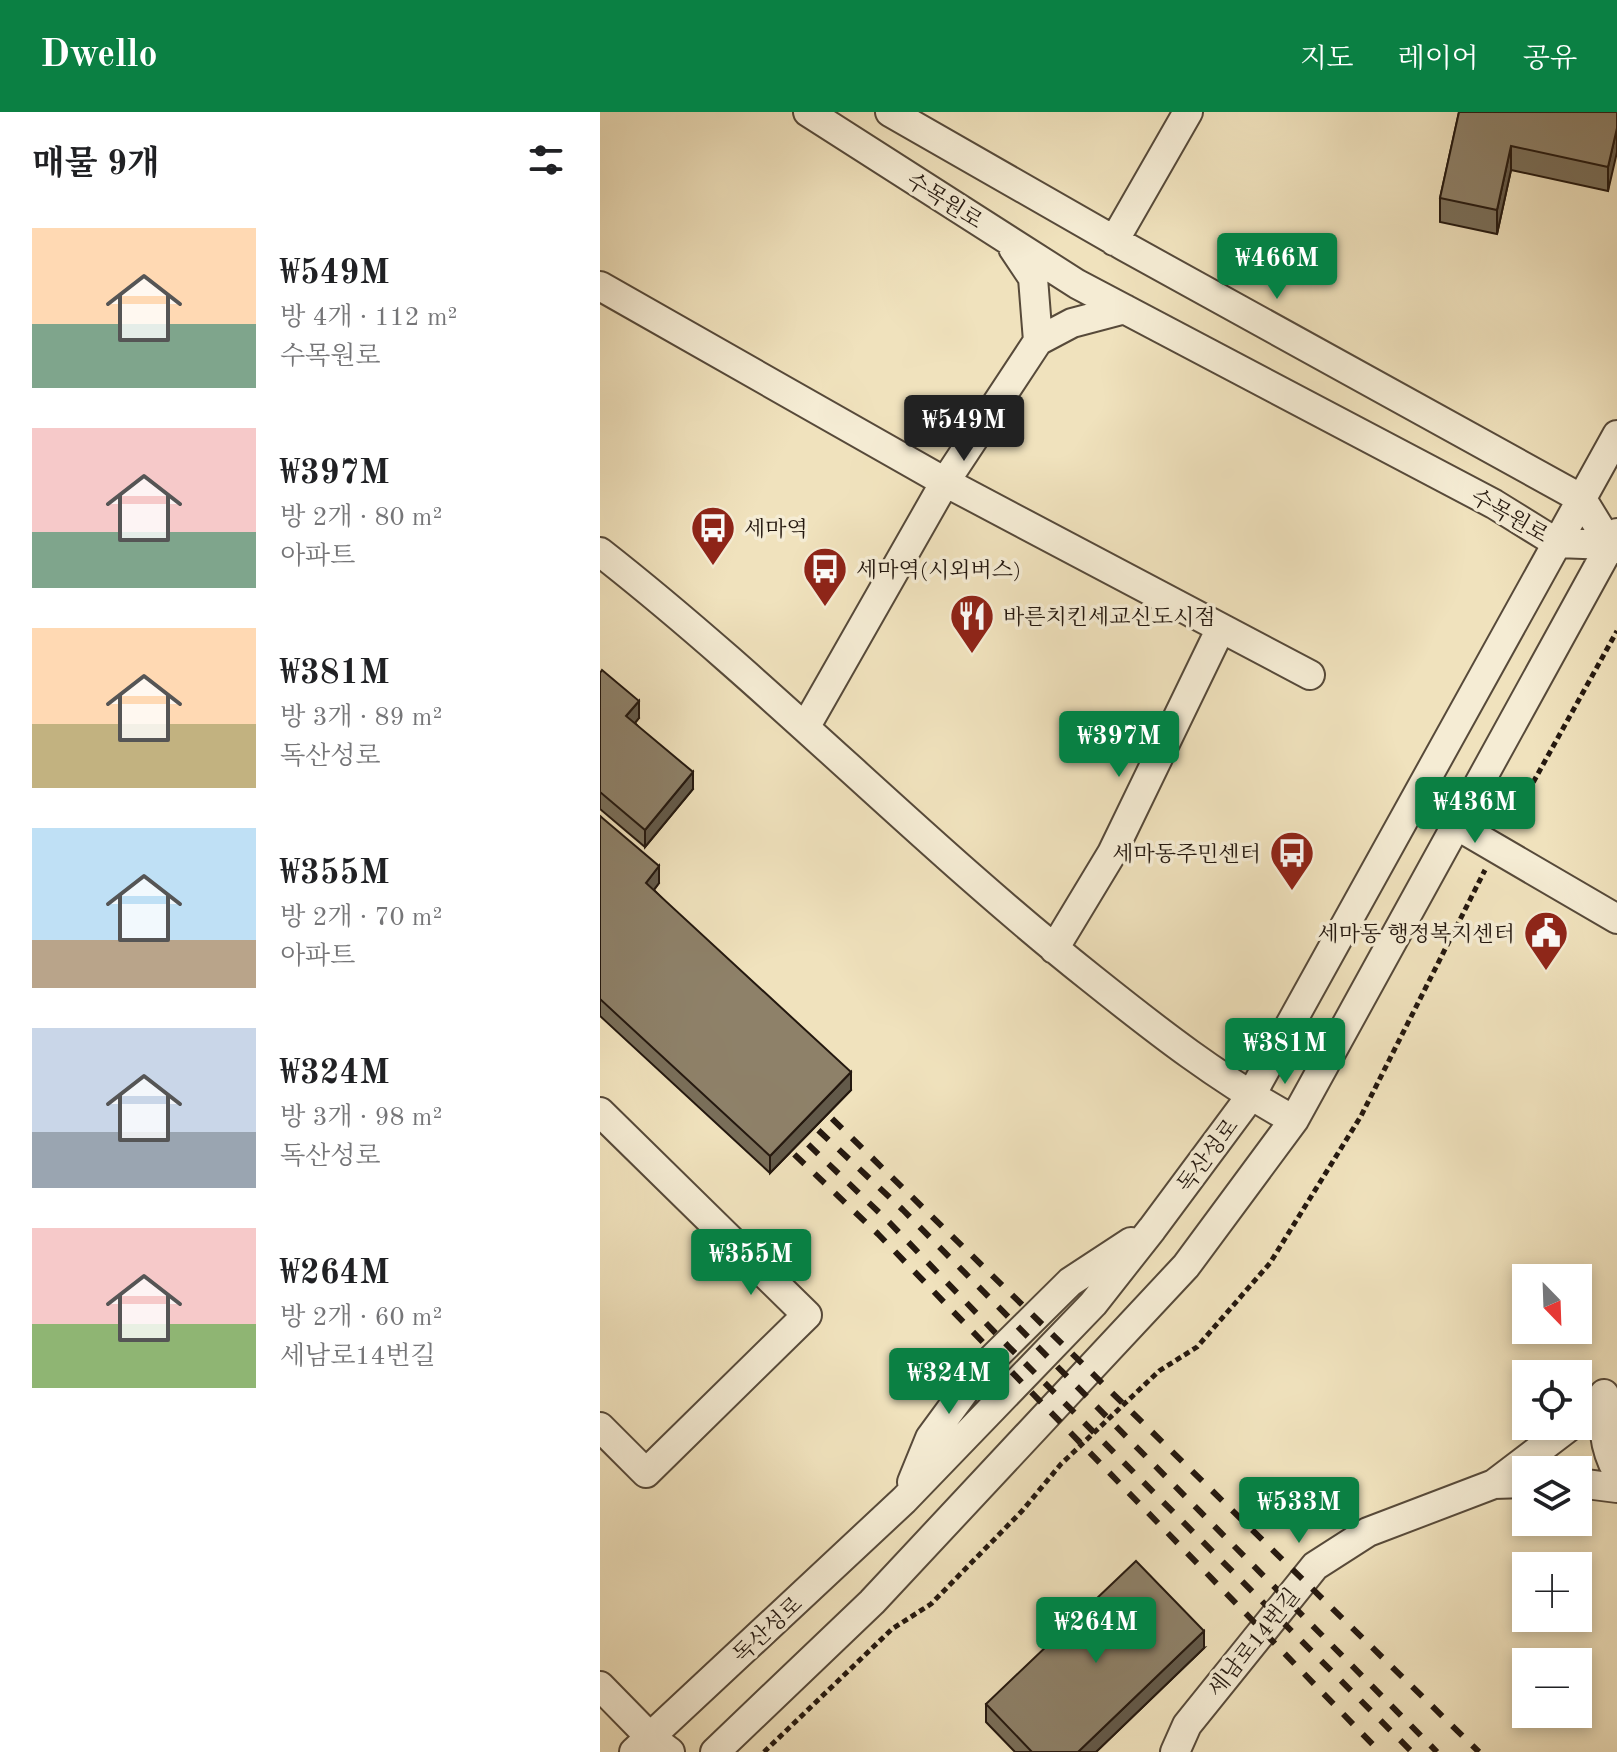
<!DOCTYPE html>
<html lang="ko">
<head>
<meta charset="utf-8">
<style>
	:root { --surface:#fff; --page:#f2f2f2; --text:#202124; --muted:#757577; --accent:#0b8043 }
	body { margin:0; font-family:"Old Standard TT","Noto Serif KR",serif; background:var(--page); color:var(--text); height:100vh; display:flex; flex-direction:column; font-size:30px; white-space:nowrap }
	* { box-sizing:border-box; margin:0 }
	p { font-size:26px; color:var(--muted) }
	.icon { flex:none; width:44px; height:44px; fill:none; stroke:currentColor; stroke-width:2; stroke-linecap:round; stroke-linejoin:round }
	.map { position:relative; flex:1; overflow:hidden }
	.panel { display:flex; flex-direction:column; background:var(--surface); width:600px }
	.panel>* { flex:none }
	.needle { width:52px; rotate:157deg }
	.controls { position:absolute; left:912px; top:1152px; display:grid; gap:16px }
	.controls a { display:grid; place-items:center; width:80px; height:80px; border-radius:0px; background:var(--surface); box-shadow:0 4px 12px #0003; font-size:40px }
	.price { position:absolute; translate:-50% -68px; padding:0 18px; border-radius:8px; background:var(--accent); color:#fff; font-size:26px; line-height:52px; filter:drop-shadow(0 2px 4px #0008) }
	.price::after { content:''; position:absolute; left:50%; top:48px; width:24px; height:18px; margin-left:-12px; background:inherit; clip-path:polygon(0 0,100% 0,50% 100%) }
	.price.selected { background:#222; color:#fff }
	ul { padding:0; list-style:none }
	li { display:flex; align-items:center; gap:24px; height:200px; padding:0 32px }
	li span { display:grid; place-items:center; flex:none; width:224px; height:160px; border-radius:0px; color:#555 }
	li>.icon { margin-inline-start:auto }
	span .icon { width:96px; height:96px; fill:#fffc; stroke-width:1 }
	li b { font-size:34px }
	h2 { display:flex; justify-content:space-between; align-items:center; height:96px; padding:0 32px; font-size:34px }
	header { display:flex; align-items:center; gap:48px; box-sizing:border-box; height:112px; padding:0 40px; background:var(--accent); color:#fff }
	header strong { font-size:38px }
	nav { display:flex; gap:44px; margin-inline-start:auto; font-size:28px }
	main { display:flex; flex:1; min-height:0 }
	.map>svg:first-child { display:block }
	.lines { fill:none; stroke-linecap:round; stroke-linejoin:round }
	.minor-casing { stroke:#574a3a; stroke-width:32 }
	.path { stroke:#24180f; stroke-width:5; stroke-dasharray:6 4; stroke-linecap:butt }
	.minor { stroke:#f5ecd4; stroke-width:28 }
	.rail { stroke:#24180f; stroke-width:6; stroke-dasharray:14 14; stroke-linecap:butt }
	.wall { fill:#7a6f5a; stroke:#24180f; stroke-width:2 }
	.shaded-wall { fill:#635a4a; stroke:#24180f; stroke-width:2 }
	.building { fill:#8e8169; stroke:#24180f; stroke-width:2 }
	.labels { text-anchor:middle; stroke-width:7; stroke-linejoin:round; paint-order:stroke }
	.street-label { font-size:22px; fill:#24180f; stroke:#f5ecd4 }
	.poi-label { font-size:22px; fill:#24180f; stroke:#f5ecd4; text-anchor:start }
</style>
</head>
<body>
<header>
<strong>Dwello</strong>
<nav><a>지도</a><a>레이어</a><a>공유</a></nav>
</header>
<main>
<section class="panel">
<h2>매물 9개<svg class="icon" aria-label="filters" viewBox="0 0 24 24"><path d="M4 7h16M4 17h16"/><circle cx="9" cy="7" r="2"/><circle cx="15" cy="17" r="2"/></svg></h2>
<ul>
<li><span style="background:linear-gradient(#ffd9b3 60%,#7fa58c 0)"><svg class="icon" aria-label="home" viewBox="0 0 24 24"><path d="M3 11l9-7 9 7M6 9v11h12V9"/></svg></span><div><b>₩549M</b><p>방 4개 · 112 m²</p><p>수목원로</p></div></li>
<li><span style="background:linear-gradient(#f6c9c9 65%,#7fa58c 0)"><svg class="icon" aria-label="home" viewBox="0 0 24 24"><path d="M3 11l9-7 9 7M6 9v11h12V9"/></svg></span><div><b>₩397M</b><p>방 2개 · 80 m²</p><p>아파트</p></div></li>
<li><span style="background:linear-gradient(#ffd9b3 60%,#c2b280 0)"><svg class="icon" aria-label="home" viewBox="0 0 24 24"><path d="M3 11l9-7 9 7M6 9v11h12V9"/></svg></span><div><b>₩381M</b><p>방 3개 · 89 m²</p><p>독산성로</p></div></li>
<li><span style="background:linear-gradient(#bfe0f5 70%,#b9a48a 0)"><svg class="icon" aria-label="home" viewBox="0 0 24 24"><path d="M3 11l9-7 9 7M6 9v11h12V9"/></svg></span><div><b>₩355M</b><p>방 2개 · 70 m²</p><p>아파트</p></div></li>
<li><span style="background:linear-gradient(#c9d6e8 65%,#9aa5b1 0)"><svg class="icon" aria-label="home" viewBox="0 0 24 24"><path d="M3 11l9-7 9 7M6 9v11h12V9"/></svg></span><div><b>₩324M</b><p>방 3개 · 98 m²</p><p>독산성로</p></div></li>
<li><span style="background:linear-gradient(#f6c9c9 60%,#8fb573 0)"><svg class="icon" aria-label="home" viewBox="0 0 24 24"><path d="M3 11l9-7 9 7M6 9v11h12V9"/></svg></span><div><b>₩264M</b><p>방 2개 · 60 m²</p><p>세남로14번길</p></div></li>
</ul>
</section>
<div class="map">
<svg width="1017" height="1640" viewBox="0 0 1017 1640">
	<rect width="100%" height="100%" fill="#f0e2bd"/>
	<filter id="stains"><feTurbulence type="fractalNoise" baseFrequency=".0025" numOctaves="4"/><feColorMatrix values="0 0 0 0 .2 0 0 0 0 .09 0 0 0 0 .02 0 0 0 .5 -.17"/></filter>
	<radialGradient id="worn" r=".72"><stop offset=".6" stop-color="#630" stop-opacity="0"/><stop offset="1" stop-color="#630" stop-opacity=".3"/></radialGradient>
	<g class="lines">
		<g class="minor-casing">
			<path id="minor" d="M208 0 477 172 894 392 957 431 1010 433
				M290 0 524 134 982 387 1010 433 1017 437
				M514 129 588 0
				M413 136 433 166 438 229
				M0 174 345 370 710 563
				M0 440C171 574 321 731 491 866 556 918 621 969 694 1008
				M206 614 345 370 438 229 472 211 525 197
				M856 713 1017 807
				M454 837 512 741 620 518
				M0 1000 207 1203 46 1361 0 1315
				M1004 1282C1003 1309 1003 1335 1017 1359
				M312 1370 330 1326 377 1262 470 1170 531 1130
				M978 1371 1017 1376
				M894 1372 970 1314
				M0 1574 50 1625 70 1640
				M34 1640 304 1388 493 1192 552 1117 650 985 1017 323
				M115 1640 272 1490 586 1154 694 1008 1017 421
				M575 1640 587 1613 715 1454 768 1420 894 1372 926 1371"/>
		</g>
		<path class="path" d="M909 714 1017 519
			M164 1640 292 1517 331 1492 422 1399 461 1352 559 1259 597 1235 670 1151 761 1004 885 758"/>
		<use href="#minor" class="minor"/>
		<path class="rail" d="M212 987 879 1640
			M198 999 303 1098 837 1640
			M188 1013 289 1110 408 1234 812 1640
			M174 1023 278 1122 780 1640"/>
	</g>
	<path class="wall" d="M859 0H1017L1008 79 911 58 897 122 840 110V86Z
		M0 561 39 606 35 611 93 677 45 735 0 697Z
		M0 704 59 771 54 778 251 978 170 1061 0 904Z
		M604 1536 496 1640H415L386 1610V1592Z"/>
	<path class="shaded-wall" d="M1017 16V40L1008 79V55Z
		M911 34V58L897 122V98Z
		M39 589V606L26 622V604Z
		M93 660V677L45 735V718Z
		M59 754V771L46 788V771Z
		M251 960V978L170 1061V1044Z
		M604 1519V1536L496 1640H478Z"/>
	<path class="building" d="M859 0H1017V16L1008 55 911 34 897 98 840 86Z
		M2 558 39 589 26 604 93 660 45 718 0 680V561Z
		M0 704 59 754 46 771 251 960 170 1044 0 887Z
		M536 1449 604 1519 478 1640H432L386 1592Z"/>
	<defs>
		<g id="bus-pin" transform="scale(2.3)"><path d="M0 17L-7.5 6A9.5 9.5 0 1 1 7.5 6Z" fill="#8f2418" stroke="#f5ecd4"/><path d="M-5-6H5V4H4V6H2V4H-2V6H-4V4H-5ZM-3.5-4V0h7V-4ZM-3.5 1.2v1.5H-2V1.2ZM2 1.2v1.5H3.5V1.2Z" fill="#fff"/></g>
		<g id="restaurant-pin" transform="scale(2.3)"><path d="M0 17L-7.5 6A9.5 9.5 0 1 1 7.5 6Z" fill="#8f2418" stroke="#f5ecd4"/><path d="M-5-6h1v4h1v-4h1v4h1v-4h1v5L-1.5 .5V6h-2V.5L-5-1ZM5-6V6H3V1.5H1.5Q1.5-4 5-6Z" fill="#fff"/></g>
		<g id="civic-pin" transform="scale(2.3)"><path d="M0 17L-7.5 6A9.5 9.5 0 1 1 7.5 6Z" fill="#8f2418" stroke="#f5ecd4"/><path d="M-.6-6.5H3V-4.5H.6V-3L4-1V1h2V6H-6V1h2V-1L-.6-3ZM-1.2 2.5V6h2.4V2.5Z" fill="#fff"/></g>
	</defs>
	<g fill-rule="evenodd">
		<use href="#bus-pin" x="113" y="416"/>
		<use href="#bus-pin" x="225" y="457"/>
		<use href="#restaurant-pin" x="372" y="504"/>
		<use href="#bus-pin" x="692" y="741"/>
		<use href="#civic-pin" x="946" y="821"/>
	</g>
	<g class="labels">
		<g class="street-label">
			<text transform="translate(345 88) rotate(32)" y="8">수목원로</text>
			<text transform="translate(910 403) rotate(30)" y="8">수목원로</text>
			<text transform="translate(607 1043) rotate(-53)" y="8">독산성로</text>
			<text transform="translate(167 1517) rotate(-43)" y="8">독산성로</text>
			<text transform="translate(653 1530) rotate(-51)" y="8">세남로14번길</text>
		</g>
		<g class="poi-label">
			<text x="144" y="424">세마역</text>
			<text x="256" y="465">세마역(시외버스)</text>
			<text x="403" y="512">바른치킨세교신도시점</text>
			<text x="661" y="749" text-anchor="end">세마동주민센터</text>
			<text x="915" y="829" text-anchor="end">세마동 행정복지센터</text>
		</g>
	</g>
	<rect width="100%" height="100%" filter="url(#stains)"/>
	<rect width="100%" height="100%" fill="url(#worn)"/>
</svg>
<div class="controls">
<a><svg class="needle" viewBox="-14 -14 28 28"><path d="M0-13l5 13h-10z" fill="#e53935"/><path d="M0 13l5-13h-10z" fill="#757577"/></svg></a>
<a><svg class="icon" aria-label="locate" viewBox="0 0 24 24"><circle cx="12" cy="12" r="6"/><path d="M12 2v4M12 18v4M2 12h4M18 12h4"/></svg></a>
<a><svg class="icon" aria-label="layers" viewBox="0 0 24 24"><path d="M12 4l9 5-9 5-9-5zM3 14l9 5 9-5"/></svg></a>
<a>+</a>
<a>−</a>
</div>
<b class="price" style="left:677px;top:189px">₩466M</b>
<b class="price selected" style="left:364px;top:351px">₩549M</b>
<b class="price" style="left:519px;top:667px">₩397M</b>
<b class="price" style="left:875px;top:733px">₩436M</b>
<b class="price" style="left:685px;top:974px">₩381M</b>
<b class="price" style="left:151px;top:1185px">₩355M</b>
<b class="price" style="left:349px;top:1304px">₩324M</b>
<b class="price" style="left:699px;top:1433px">₩533M</b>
<b class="price" style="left:496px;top:1553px">₩264M</b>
</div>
</main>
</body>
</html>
